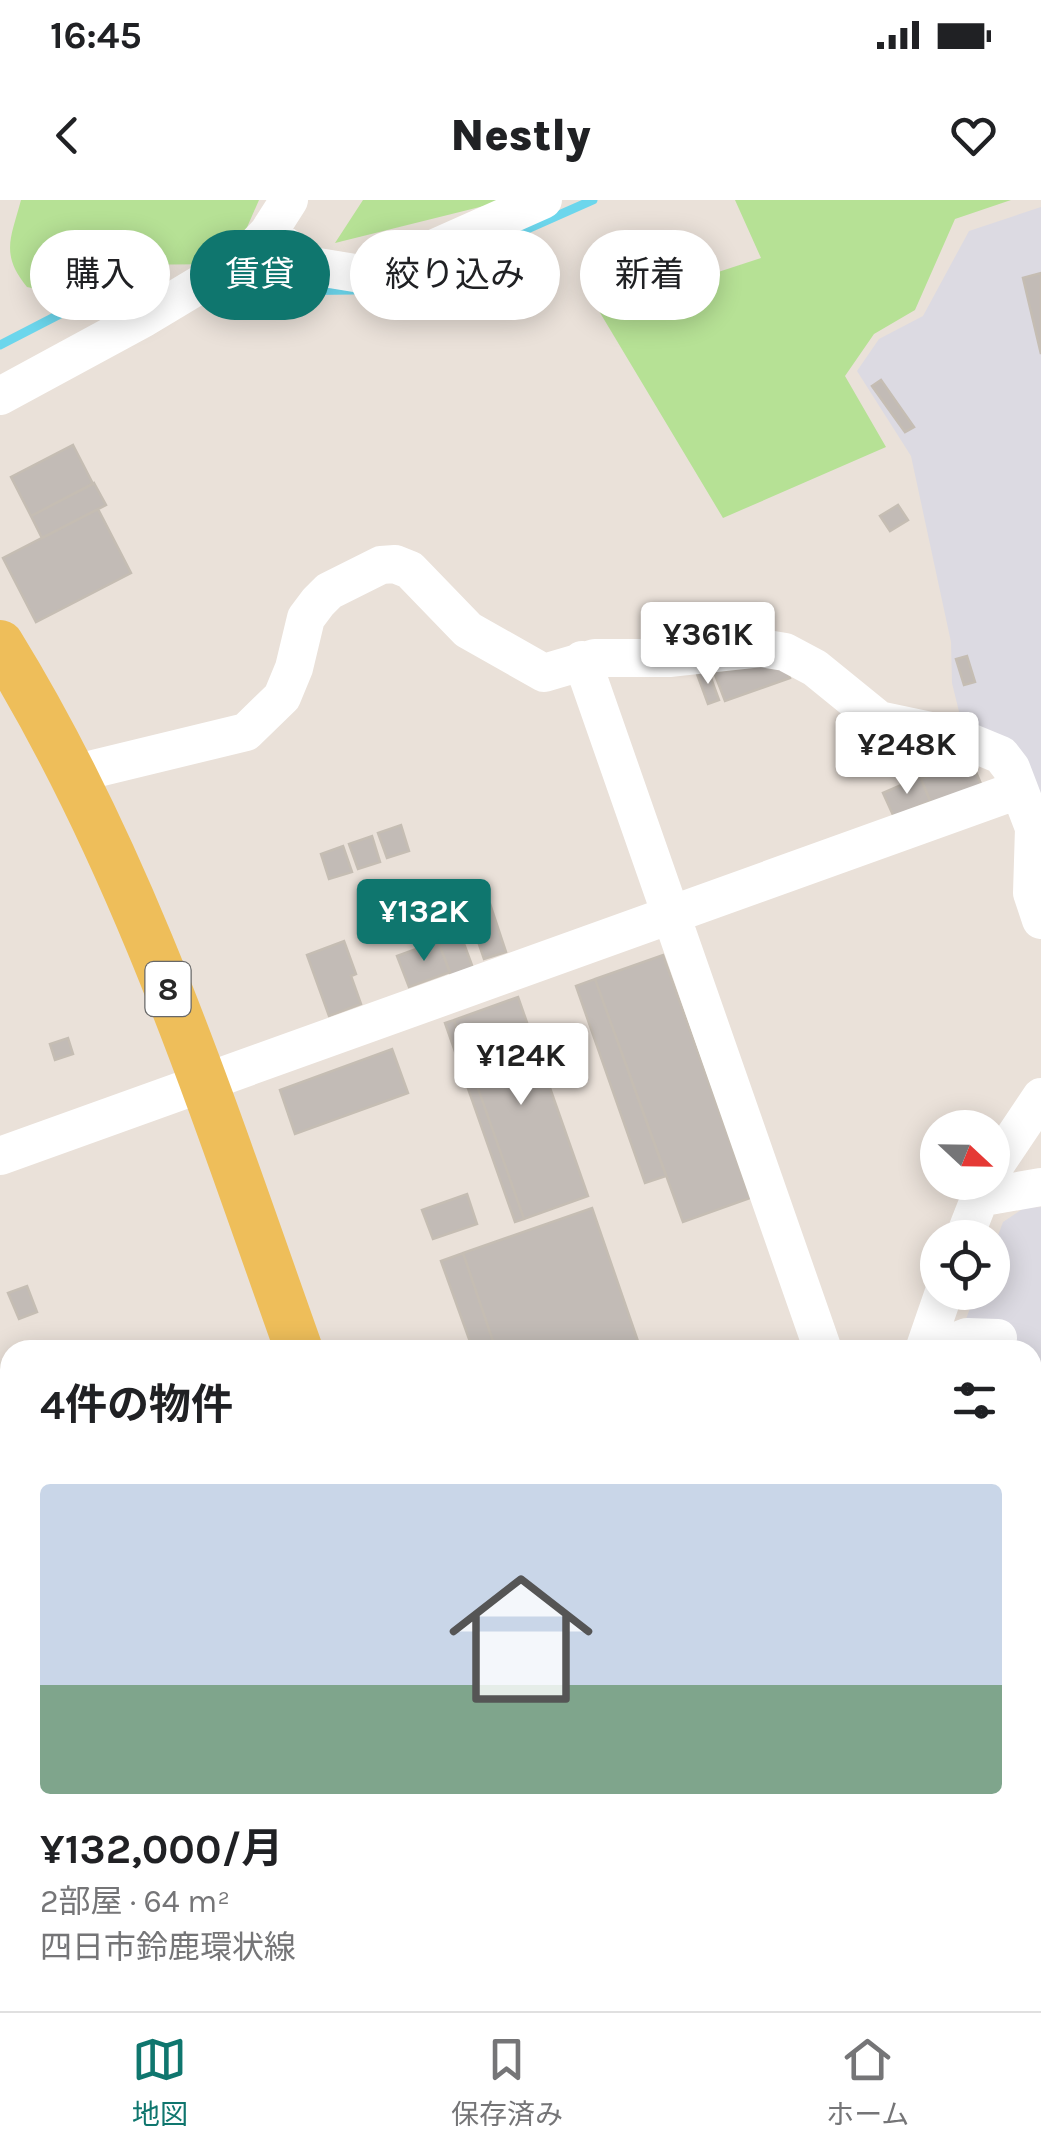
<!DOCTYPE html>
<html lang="ja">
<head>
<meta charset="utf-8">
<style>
	:root { --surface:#fff; --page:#f6f6f6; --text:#202124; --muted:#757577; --line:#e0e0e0; --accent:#0f766e }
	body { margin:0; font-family:Karla,"Noto Sans JP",sans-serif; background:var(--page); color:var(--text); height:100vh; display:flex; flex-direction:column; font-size:38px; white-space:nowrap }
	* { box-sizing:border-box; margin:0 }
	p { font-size:32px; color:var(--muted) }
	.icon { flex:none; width:55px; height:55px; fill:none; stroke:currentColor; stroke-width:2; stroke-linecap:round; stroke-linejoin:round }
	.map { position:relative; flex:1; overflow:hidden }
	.details { position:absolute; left:0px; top:1140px; width:1042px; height:672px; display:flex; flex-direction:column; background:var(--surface); border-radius:30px 30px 0 0; box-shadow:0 5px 25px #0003 }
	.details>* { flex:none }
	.hud { position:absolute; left:30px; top:30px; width:982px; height:90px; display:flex; gap:20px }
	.needle { width:65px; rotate:112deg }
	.fabs { position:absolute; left:920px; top:910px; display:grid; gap:20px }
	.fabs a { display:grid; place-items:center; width:90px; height:90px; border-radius:50%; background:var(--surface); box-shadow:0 5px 25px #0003; font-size:50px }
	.price { position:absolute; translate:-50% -85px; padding:0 22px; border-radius:10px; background:#fff; color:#222; font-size:32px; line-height:65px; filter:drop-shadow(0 2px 5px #0008) }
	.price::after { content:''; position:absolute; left:50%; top:60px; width:30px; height:22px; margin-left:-15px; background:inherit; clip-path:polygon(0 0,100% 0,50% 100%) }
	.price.on { background:var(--accent); color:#fff }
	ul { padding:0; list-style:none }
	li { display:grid; align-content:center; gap:20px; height:530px; padding:0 40px }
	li+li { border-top:2px solid var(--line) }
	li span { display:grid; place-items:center; height:310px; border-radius:10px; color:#555 }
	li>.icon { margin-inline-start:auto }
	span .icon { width:180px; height:180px; fill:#fffc; stroke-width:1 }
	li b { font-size:42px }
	h2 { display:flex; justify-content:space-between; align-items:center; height:120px; padding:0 40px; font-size:42px }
	.pill { padding:0 35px; border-radius:45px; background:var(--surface); box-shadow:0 5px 25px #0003; font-size:35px; line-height:90px }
	.pill.on { background:var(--accent); color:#fff }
	.status { display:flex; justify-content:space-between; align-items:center; height:70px; padding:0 50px; background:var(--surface); direction:ltr }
	.status svg { height:28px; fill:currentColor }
	header { display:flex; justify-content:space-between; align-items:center; height:130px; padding:0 40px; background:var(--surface); font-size:45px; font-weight:800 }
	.dock { display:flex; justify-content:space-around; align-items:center; height:140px; border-top:2px solid var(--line); background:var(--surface); font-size:28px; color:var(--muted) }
	.dock a { display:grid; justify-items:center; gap:5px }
	.dock .on { color:var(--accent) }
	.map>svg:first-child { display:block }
	.industrial { fill:#dcdae2 }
	.green { fill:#b6e195 }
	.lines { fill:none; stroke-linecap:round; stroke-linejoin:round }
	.stream { stroke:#6cd6ec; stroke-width:9 }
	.building { fill:#c2bbb6; stroke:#c5bdb3; stroke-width:2.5 }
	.minor { stroke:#fff; stroke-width:38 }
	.major { stroke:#eebe5a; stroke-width:48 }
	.labels { text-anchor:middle; stroke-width:9; stroke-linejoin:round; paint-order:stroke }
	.shield { fill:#fff; stroke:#686868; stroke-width:2.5 }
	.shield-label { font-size:32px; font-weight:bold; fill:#282828 }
</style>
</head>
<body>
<div class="status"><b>16:45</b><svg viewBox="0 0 49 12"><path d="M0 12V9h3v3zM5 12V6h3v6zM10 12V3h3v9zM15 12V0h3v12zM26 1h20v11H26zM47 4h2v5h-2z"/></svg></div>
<header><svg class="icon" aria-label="back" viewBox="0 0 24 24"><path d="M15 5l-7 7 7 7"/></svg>Nestly<svg class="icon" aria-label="heart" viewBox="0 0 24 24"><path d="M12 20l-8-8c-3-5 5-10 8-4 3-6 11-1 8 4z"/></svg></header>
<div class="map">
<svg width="1041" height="1811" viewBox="0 0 1041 1811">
	<rect width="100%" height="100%" fill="#eae1d9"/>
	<path class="industrial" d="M1041 7V688L1038 628 963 528 952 483 951 442 911 256 857 171 879 139 923 116 969 31Z
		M1041 1007V1480L1032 1471V1150H954L976 1093 992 1092 993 1049 1003 1022 1024 1008Z"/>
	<path class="green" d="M21 0H259L231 64 112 65 50 92 27 87C0 54 11 38 21 0Z
		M363 0H508L335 43Z
		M735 0H1011L955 19 915 110 874 134 845 176 886 247 723 318 599 111 761 58Z"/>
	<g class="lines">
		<path class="stream" d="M375 90H389L593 0
			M272 91 354 90
			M0 145 66 111 104 98"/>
	</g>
	<path class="building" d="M1041 73V154L1023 78Z
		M881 180 914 227 905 232 872 186Z
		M73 245 93 284 31 316 11 277Z
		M94 283 106 305 42 338 31 316Z
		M898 305 908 320 890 331 880 316Z
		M98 309 131 373 36 422 3 358Z
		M967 456 975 482 964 485 956 459Z
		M770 465 786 467 790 478 725 501 714 472Z
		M708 470 719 500 708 504 697 474Z
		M883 532 931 542 926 564 878 554Z
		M970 558 982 586 933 607 921 579Z
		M920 577 930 601 894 617 883 593Z
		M401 625 409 651 387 658 378 633Z
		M372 636 380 662 358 669 349 644Z
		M343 646 352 672 329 679 321 654Z
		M490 704 506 752 484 759 468 712Z
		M460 733 473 768 451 776 438 741Z
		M344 741 356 774 351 776 361 804 329 816 307 755Z
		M438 741 450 772 409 787 397 756Z
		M663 755 750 998 683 1022 595 779Z
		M595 779 666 976 645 983 576 786Z
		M518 797 588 996 524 1019 454 820Z
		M454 820 524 1019 515 1022 445 823Z
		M68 838 73 854 55 860 50 844Z
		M392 849 408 893 295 934 280 890Z
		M467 994 477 1024 433 1039 422 1010Z
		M592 1008 641 1150H496L463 1053Z
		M463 1053 496 1150H473L441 1061Z
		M27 1086 37 1112 19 1119 8 1093Z
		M1041 1199V1319L1032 1318V1260Z
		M309 1802H337L340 1811H312Z
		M338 1802H366L369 1811H341Z
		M369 1802H398L401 1811H372Z
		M663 1802H668L671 1811H638Z
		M784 1802H808L811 1811H765Z
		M984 1802H1028L1031 1811H987Z"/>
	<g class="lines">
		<path class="minor" d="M268 33 312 66 367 75 385 70 543 0
			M0 196 144 118 244 58 268 33 289 0
			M582 460 823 1150
			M73 574 246 532 282 497 294 468 306 418 318 402 329 391 381 365 395 364 410 370 468 430 544 473 595 458H669L761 448 785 452 815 468 879 520 955 536 1001 555 1011 568 1034 628 1032 693 1041 720
			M0 956 1018 590
			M992 970 1041 897
			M978 998 1041 987
			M964 1038 986 982
			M924 1150 944 1092
			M934 1150 967 1137 998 1138
			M1032 1480 1041 1489
			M0 1488 10 1484
			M1032 1649 1041 1646
			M0 1711 10 1738
			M34 1802 37 1811
			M583 1811 606 1802"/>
		<path class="major" d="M0 444C135 663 213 909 299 1150
			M532 1802 535 1811"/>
	</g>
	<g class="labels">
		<rect class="shield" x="145.5" y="762" width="45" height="54" rx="8"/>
		<g class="shield-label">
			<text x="168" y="800">8</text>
		</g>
	</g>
</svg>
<div class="fabs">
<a><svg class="needle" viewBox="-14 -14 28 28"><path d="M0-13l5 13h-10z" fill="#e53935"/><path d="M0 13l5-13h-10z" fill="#757577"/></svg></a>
<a><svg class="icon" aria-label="locate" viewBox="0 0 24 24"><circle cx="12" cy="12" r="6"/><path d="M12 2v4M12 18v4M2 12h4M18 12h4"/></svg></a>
</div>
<b class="price" style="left:708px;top:487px">¥361K</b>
<b class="price" style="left:907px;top:597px">¥248K</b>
<b class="price on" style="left:424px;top:764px">¥132K</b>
<b class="price" style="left:521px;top:908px">¥124K</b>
<div class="hud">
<a class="pill">購入</a>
<a class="pill on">賃貸</a>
<a class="pill">絞り込み</a>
<a class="pill">新着</a>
</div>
<section class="details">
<h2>4件の物件<svg class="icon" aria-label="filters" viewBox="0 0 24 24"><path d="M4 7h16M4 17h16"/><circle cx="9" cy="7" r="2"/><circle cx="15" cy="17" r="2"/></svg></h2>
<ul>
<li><span style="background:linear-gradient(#c9d6e8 65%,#7fa58c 0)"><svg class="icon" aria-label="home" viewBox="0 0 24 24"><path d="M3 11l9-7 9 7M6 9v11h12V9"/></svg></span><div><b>¥132,000/月</b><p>2部屋 · 64 m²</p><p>四日市鈴鹿環状線</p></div></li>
</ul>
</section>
</div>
<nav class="dock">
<a class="on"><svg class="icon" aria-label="map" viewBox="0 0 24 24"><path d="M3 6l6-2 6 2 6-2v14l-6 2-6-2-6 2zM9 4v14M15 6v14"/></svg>地図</a>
<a><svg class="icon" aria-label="saved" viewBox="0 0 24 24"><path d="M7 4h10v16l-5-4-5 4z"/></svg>保存済み</a>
<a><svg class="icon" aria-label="home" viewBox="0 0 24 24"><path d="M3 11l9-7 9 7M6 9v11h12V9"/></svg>ホーム</a>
</nav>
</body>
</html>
